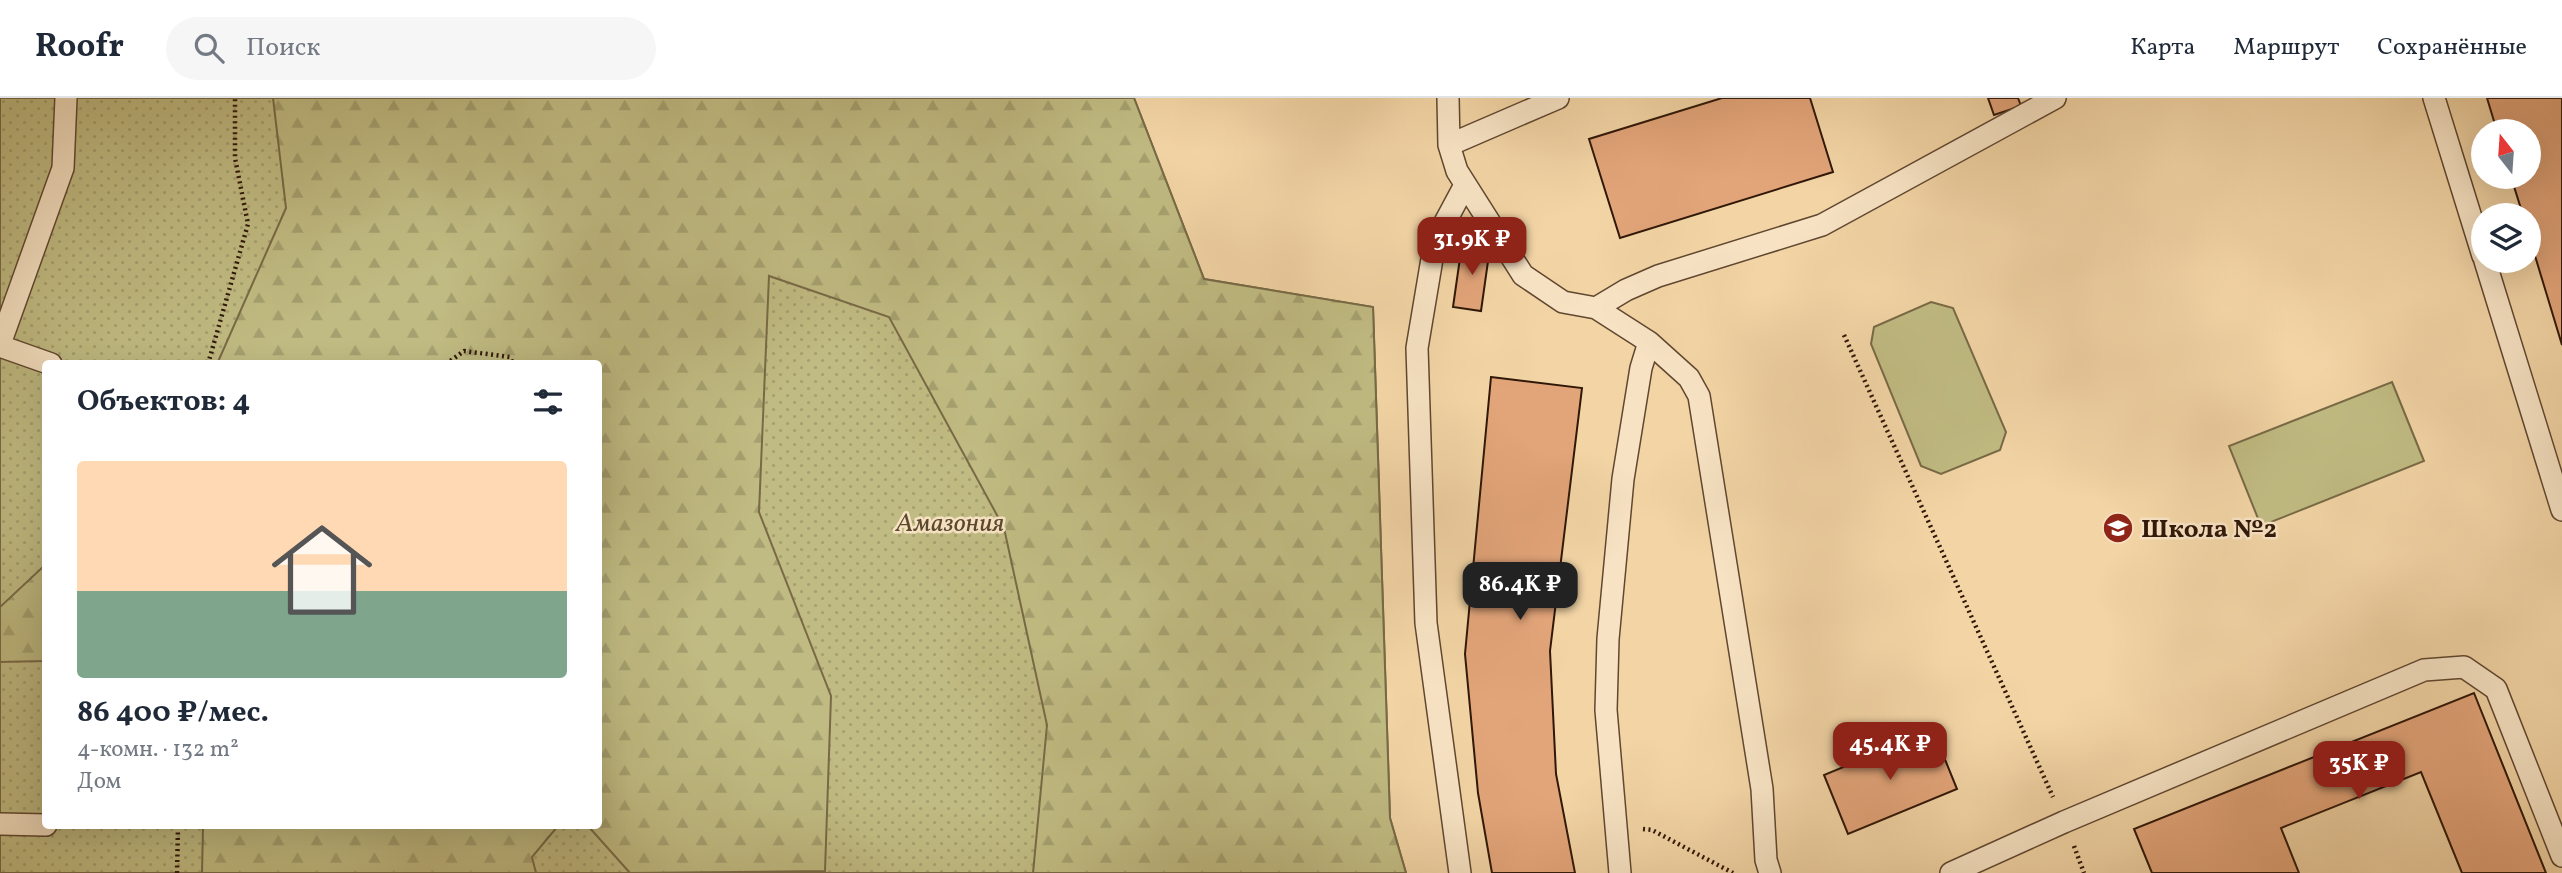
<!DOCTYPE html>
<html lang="ru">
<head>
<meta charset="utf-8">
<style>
	:root { --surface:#fff; --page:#f6f6f7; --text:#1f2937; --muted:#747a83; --line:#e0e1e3; --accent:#8f2418 }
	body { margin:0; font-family:Vollkorn,serif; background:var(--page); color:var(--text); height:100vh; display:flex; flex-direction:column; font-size:26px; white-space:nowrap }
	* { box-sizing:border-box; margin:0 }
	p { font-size:23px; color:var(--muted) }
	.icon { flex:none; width:38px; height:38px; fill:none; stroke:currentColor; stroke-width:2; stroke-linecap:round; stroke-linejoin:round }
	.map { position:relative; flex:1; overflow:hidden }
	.panel { position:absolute; left:42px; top:262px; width:560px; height:469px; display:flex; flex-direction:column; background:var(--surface); border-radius:7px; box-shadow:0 7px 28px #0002 }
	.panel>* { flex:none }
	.needle { width:46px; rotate:343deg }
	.buttons { position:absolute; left:2471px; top:21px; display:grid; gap:14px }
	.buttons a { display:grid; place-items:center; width:70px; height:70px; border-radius:50%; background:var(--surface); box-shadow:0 7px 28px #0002; font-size:35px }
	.price { position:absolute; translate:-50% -60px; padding:0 16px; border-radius:14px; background:var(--accent); color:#fff; font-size:23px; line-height:46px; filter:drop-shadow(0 2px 4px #0008) }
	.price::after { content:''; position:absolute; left:50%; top:42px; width:21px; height:16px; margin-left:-10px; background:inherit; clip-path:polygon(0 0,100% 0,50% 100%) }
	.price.on { background:#222; color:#fff }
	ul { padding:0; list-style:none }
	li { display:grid; align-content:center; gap:14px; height:371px; padding:0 35px }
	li+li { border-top:2px solid var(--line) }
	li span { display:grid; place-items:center; height:217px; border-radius:7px; color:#555 }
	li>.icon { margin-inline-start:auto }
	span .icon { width:126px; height:126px; fill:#fffc; stroke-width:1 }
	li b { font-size:30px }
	h2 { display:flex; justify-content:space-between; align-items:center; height:84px; padding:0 35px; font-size:30px }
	header { display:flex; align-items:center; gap:42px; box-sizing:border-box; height:98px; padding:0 35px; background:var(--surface); border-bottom:2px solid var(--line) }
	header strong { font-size:33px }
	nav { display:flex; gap:38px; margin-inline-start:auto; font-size:24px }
	.search { width:490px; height:63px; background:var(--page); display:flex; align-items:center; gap:18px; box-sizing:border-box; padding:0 24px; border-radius:38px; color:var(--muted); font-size:26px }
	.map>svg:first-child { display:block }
	.grass { fill:url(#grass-dots); stroke:#786a46; stroke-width:2; fill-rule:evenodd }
	.forest { fill:url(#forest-firs); stroke:#786a46; stroke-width:2 }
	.garden { fill:#c0bb82; stroke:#786a46; stroke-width:2 }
	.building { fill:#e2a479; stroke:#301809; stroke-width:2 }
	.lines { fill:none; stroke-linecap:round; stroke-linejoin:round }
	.lane-casing { stroke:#604730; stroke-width:24 }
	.path { stroke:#301809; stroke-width:4.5; stroke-dasharray:2 3.5; stroke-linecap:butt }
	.lane { stroke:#f7e3c4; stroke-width:21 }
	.labels { text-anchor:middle; stroke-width:5; stroke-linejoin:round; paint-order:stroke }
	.park-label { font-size:26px; font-style:italic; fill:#5b492d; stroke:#f7e3c4 }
	.poi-label { font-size:26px; font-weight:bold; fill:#301809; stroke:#f7e3c4; text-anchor:start }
</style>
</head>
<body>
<header>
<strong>Roofr</strong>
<div class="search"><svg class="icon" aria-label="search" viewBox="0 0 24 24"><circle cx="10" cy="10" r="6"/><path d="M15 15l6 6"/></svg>Поиск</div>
<nav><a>Карта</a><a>Маршрут</a><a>Сохранённые</a></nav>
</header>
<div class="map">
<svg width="2562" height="775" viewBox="0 0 2562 775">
	<defs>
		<pattern id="grass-dots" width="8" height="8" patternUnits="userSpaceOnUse" patternTransform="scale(1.75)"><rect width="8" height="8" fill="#c0bb82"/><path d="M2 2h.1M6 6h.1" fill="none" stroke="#a5a06f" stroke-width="1.8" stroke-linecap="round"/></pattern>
		<pattern id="forest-firs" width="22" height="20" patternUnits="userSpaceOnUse" patternTransform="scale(1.75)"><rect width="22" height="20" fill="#c0bb82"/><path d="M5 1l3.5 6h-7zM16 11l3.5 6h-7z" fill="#a5a06f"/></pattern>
	</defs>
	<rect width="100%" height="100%" fill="#f2d4a5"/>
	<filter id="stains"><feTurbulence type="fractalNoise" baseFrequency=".00286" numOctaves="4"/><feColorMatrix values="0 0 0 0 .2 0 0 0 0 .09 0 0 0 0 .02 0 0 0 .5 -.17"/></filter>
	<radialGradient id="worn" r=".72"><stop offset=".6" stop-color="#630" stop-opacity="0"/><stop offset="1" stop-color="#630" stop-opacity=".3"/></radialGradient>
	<path class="grass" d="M0 0H1134L1204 181 1373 209 1390 720 1406 775H0ZM46 266H598V728H46Z"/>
	<path class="forest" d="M273 0H1134L1204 181 1373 209 1390 720 1406 775H1033L1047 627 1004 430 889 219 769 178 759 414 831 598 825 773 630 775 588 728H598V266H217L286 110Z
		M45 467V563L0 564V509Z
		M203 728H558L532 759 536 775H202Z"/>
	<path class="garden" d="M1931 204 1953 210 2006 334 2000 352 1941 376 1921 368 1871 246 1874 229Z
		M2392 284 2424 363 2261 428 2229 348Z"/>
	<path class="building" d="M1722 0H1810L1833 74 1620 140 1589 41Z
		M1988 0H2018L2021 8 1994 17Z
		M2487 0H2562V247L2529 138V117H2523L2511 79H2529V33H2497Z
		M1462 146 1490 149 1481 213 1453 209Z
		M1491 279 1582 290 1550 553 1556 676 1575 775H1492L1478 695 1465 556Z
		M2474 595 2546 775H2462L2421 674 2281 730 2299 775H2152L2134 731Z
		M1933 632 1957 691 1848 736 1824 677Z"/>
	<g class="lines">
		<g class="lane-casing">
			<path id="lane" d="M1448 0 1449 47 1457 73 1523 177 1563 204 1596 210 1649 244 1689 280 1699 298 1762 691 1766 762 1770 775
				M2434 0 2483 158
				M1449 47 1558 0
				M2485 163 2562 412
				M1596 210 1626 192 1658 178 1822 127 2055 0
				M0 246 63 70 66 0
				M0 248 51 266
				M0 726 46 727
				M1460 775 1426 525 1417 250 1435 143 1465 87
				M1620 775 1606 612 1608 541 1623 381 1641 270 1649 244
				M1951 775 2064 724 2424 572 2464 569 2496 591 2562 758"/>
		</g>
		<path class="path" d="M1844 237 2053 699
			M208 266 248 126 235 60V0
			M446 266 464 253 510 259 513 266
			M1643 731 1652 732 1733 775
			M2074 748 2084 775
			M177 775 178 728"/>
		<use href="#lane" class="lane"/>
	</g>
	<defs>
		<g id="school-disc" transform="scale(1.575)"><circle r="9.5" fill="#8f2418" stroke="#f7e3c4"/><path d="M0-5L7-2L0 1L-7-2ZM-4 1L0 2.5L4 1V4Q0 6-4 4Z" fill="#fff"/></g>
	</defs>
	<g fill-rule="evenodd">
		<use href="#school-disc" x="2118" y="430"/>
	</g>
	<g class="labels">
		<g class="park-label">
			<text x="950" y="433">Амазония</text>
		</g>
		<g class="poi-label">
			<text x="2141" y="439">Школа №2</text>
		</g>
	</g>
	<rect width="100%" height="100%" filter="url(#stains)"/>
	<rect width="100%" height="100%" fill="url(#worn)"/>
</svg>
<div class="buttons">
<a><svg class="needle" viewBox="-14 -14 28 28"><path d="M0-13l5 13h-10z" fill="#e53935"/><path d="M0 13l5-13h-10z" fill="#747a83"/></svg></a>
<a><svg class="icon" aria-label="layers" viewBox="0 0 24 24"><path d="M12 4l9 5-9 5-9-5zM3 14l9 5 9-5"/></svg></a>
</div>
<b class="price" style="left:1472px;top:179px">31.9K ₽</b>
<b class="price on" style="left:1520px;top:524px">86.4K ₽</b>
<b class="price" style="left:1890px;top:684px">45.4K ₽</b>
<b class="price" style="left:2359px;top:703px">35K ₽</b>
<section class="panel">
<h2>Объектов: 4<svg class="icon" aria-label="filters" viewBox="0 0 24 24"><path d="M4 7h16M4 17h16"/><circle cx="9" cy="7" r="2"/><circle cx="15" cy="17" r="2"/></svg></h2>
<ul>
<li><span style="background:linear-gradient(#ffd9b3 60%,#7fa58c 0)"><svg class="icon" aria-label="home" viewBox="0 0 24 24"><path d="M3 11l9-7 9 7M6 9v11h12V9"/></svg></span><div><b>86 400 ₽/мес.</b><p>4-комн. · 132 m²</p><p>Дом</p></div></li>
</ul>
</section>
</div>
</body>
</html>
